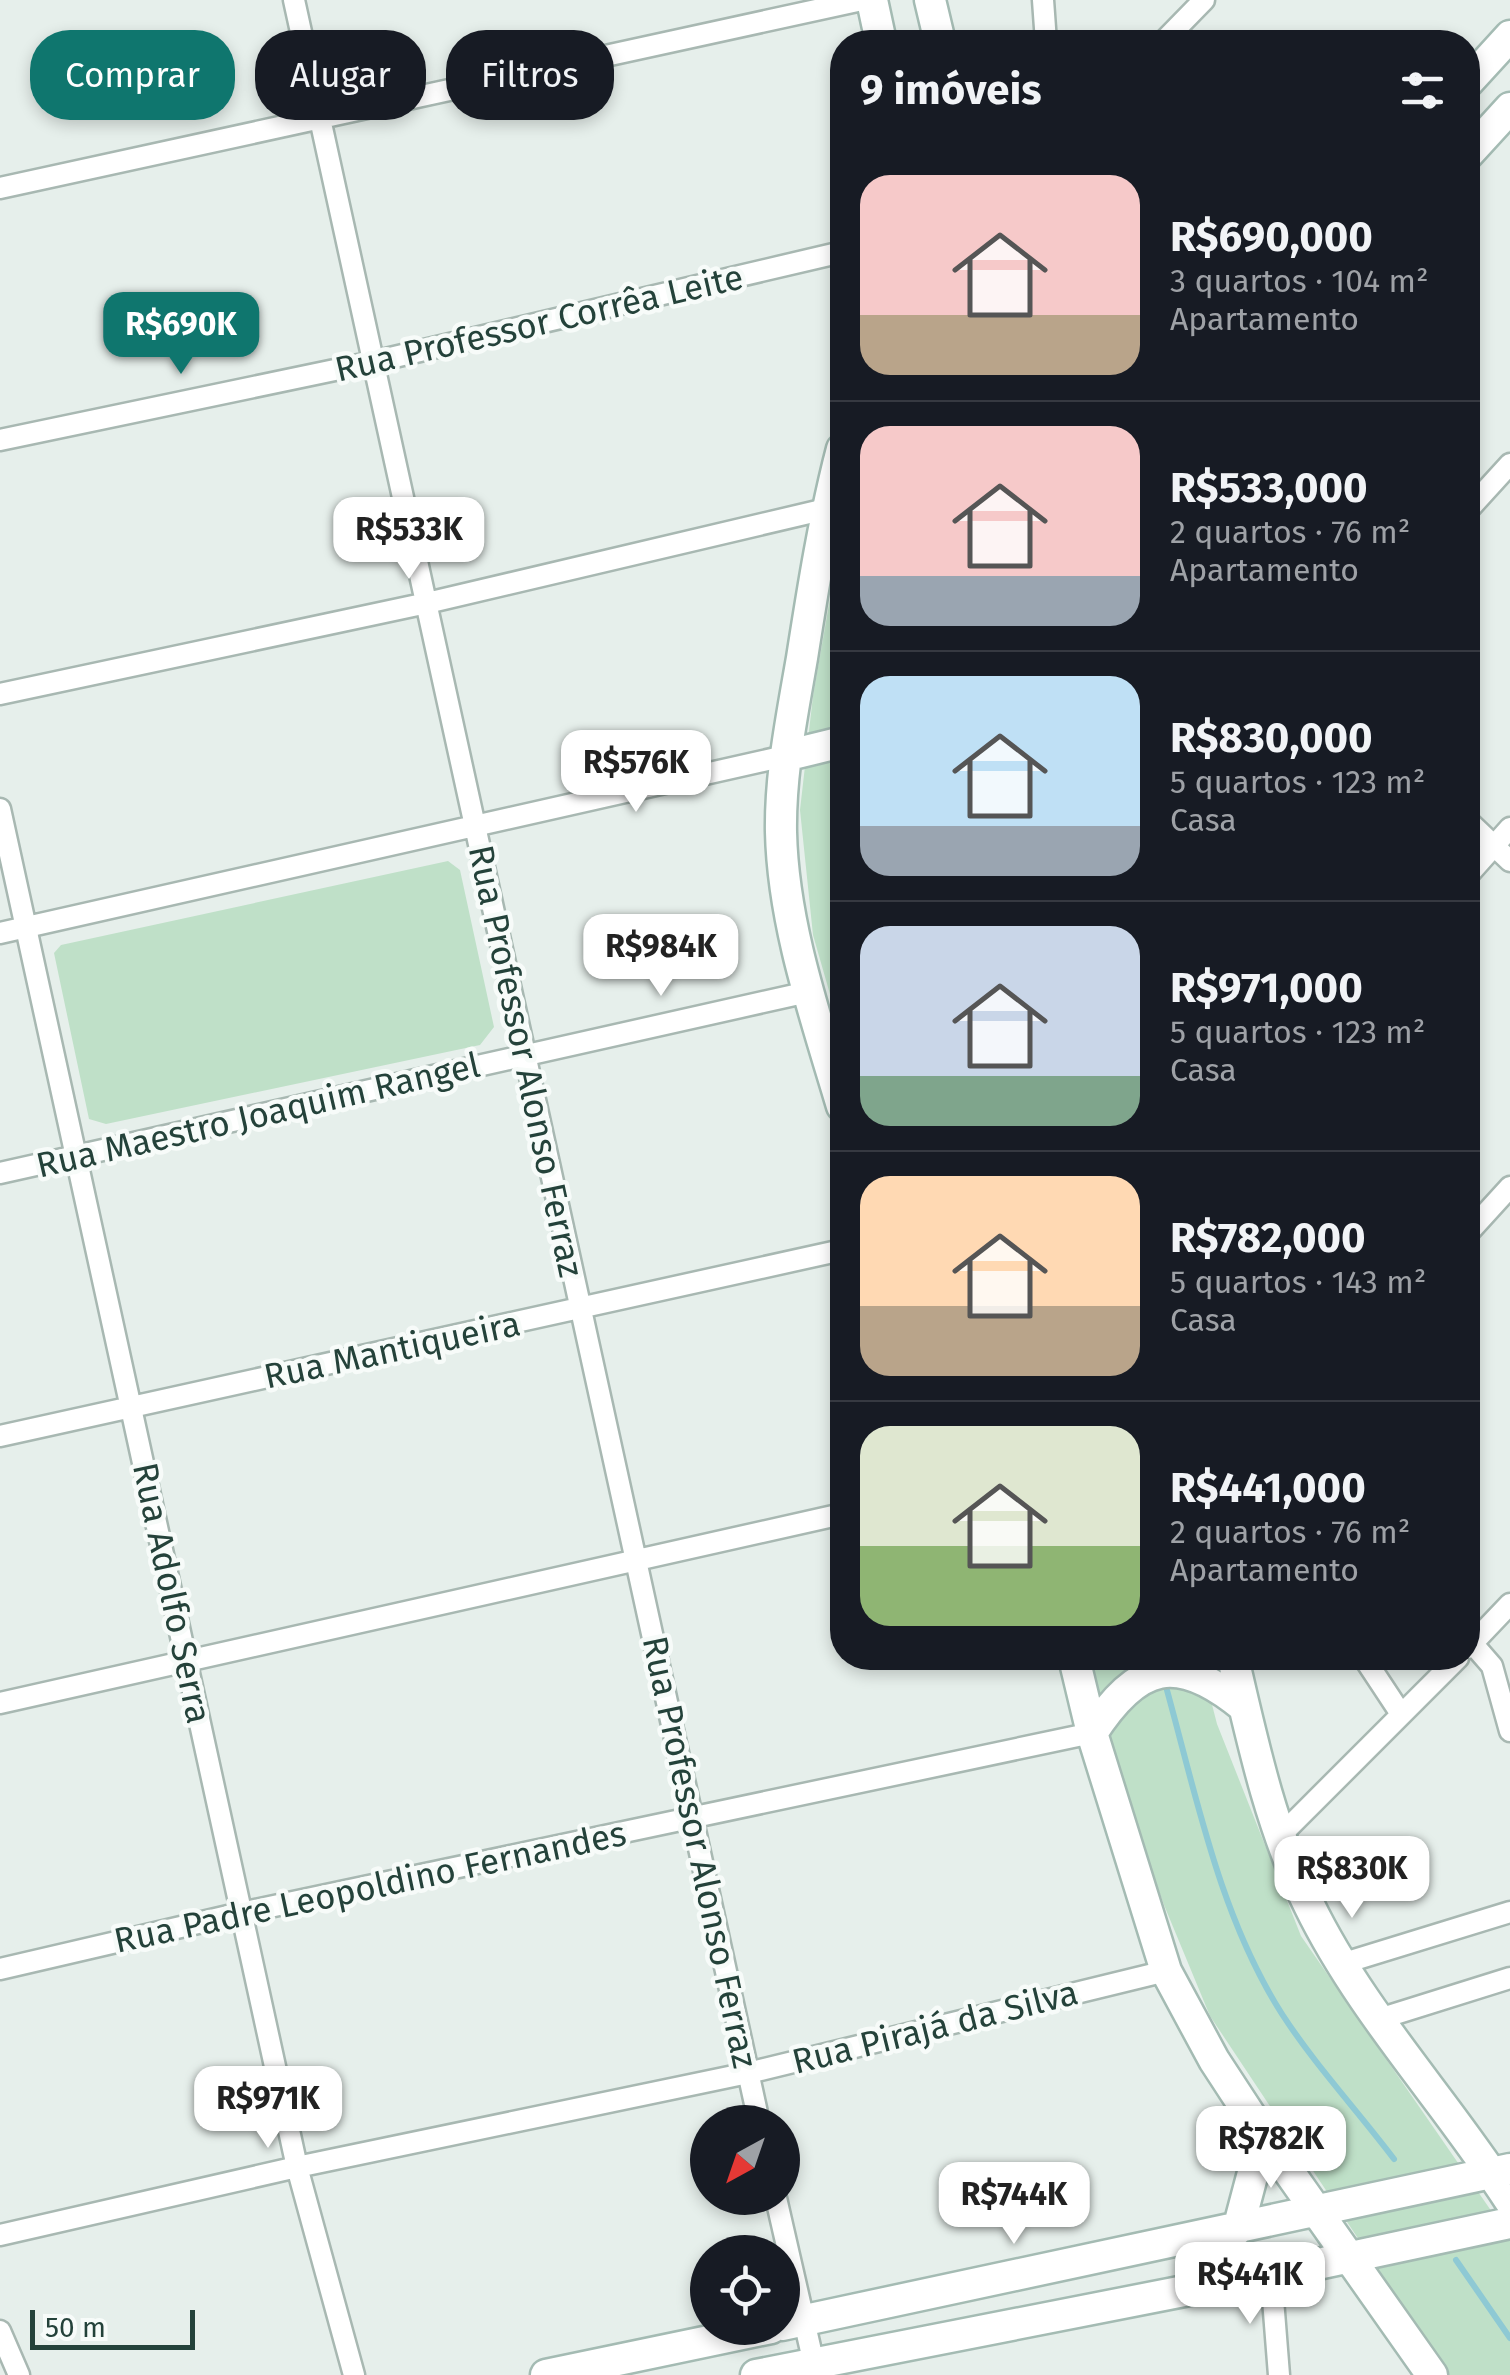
<!DOCTYPE html>
<html lang="pt">
<head>
<meta charset="utf-8">
<style>
	:root { --surface:#171b24; --page:#20242c; --text:#f1f3f6; --muted:#9ea1a6; --line:#363941; --accent:#0f766e }
	body { margin:0; font-family:"Fira Sans",sans-serif; background:var(--page); color:var(--text); height:100vh; display:flex; flex-direction:column; font-size:38px; white-space:nowrap }
	* { box-sizing:border-box; margin:0 }
	p { font-size:32px; color:var(--muted) }
	.icon { flex:none; width:55px; height:55px; fill:none; stroke:currentColor; stroke-width:2; stroke-linecap:round; stroke-linejoin:round }
	.map { position:relative; flex:1; overflow:hidden }
	.panel { position:absolute; left:830px; top:30px; width:650px; height:1640px; display:flex; flex-direction:column; background:var(--surface); border-radius:40px; box-shadow:0 5px 15px #0003 }
	.panel>* { flex:none }
	.top-card { position:absolute; left:30px; top:30px; width:650px; height:90px; display:flex; gap:20px }
	.needle { width:65px; rotate:220deg }
	.controls { position:absolute; left:690px; top:2105px; display:grid; gap:20px }
	.controls a { display:grid; place-items:center; width:110px; height:110px; border-radius:50%; background:var(--surface); box-shadow:0 5px 15px #0003; font-size:50px }
	.scale { position:absolute; left:30px; bottom:25px; width:165px; box-sizing:border-box; padding-left:10px; border:5px solid #24423a; border-top:0; font-size:28px; line-height:35px; white-space:nowrap; color:#24423a; -webkit-text-stroke:8px #f7fbf9; paint-order:stroke }
	.price { position:absolute; translate:-50% -85px; padding:0 22px; border-radius:20px; background:#fff; color:#222; font-size:32px; line-height:65px; filter:drop-shadow(0 2px 5px #0008) }
	.price::after { content:''; position:absolute; left:50%; top:60px; width:30px; height:22px; margin-left:-15px; background:inherit; clip-path:polygon(0 0,100% 0,50% 100%) }
	.price.on { background:var(--accent); color:#fff }
	ul { padding:0; list-style:none }
	li { display:flex; align-items:center; gap:30px; height:250px; padding:0 30px }
	li+li { border-top:2px solid var(--line) }
	li span { display:grid; place-items:center; flex:none; width:280px; height:200px; border-radius:30px; color:#555 }
	li>.icon { margin-inline-start:auto }
	span .icon { width:120px; height:120px; fill:#fffc; stroke-width:1 }
	li b { font-size:42px }
	h2 { display:flex; justify-content:space-between; align-items:center; height:120px; padding:0 30px; font-size:42px }
	.tag { padding:0 35px; border-radius:40px; background:var(--surface); box-shadow:0 5px 15px #0003; font-size:35px; line-height:90px }
	.tag.on { background:var(--accent); color:#fff }
	.map>svg:first-child { display:block }
	.green { fill:#bfe0c8 }
	.lines { fill:none; stroke-linecap:round; stroke-linejoin:round }
	.stream { stroke:#8ec9d4; stroke-width:6 }
	.street-casing { stroke:#a8b8b2; stroke-width:25 }
	.secondary-casing { stroke:#a4bbb3; stroke-width:35 }
	.street { stroke:#fff; stroke-width:20 }
	.secondary { stroke:#fff; stroke-width:30 }
	.labels { text-anchor:middle; stroke-width:9; stroke-linejoin:round; paint-order:stroke }
	.street-label { font-size:35px; fill:#24423a; stroke:#f7fbf9 }
</style>
</head>
<body>
<div class="map">
<svg width="1510" height="2375" viewBox="0 0 1510 2375">
	<rect width="100%" height="100%" fill="#e6efeb"/>
	<path class="green" d="M842 530V1036L813 935 800 810 813 696Z
		M448 861 460 870 494 1027 480 1045 106 1124 89 1119 54 953 61 945Z
		M1087 1658H1200L1217 1724 1301 1936 1510 2238V2375H1449L1210 2016 1164 1905 1123 1790Z"/>
	<g class="lines">
		<path class="stream" d="M915 37 917 42
			M1165 1683C1196 1794 1219 1915 1282 2014 1315 2065 1357 2110 1394 2159
			M1456 2260 1510 2338"/>
		<g class="street-casing">
			<path id="street" d="M294 0 759 2122
				M1043 0 1046 42
				M1163 42 1204 0
				M0 188 862 0
				M0 440 373 362 842 252
				M1468 510 1510 464
				M0 694 427 603 826 509
				M0 809 297 2167 354 2375
				M1468 821 1510 861
				M1468 875 1510 828
				M0 933 785 756
				M0 1173 808 992
				M1468 1233 1510 1187
				M0 1436 842 1250
				M1472 1643 1492 1666 1510 1731
				M1468 1648 1510 1604
				M1364 1658 1401 1714
				M0 1703 842 1514
				M1281 1835 1458 1658
				M1341 1964 1510 1912
				M0 1969 241 1913 1092 1733
				M1379 2019 1510 1978
				M776 2198 816 2373
				M0 2235 297 2167 748 2073 1166 1971
				M1271 2274 1279 2375
				M0 2331 19 2375"/>
		</g>
		<g class="secondary-casing">
			<path id="secondary" d="M872 0 881 42
				M930 0 940 42
				M1468 82 1510 36
				M1468 154 1510 108
				M842 449C824 518 813 588 802 658 792 716 780 774 781 832 783 925 816 1018 842 1106
				M785 756 842 742
				M1074 1658 1092 1733 1166 1971 1214 2060 1263 2135 1432 2375
				M1233 1658C1252 1740 1271 1829 1309 1905 1361 2012 1446 2101 1510 2201
				M1092 1733C1138 1662 1177 1652 1244 1707
				M1238 2229 1263 2135
				M782 2325 1510 2169
				M546 2375 771 2328
				M756 2375 1271 2274 1510 2223"/>
		</g>
		<use href="#street" class="street"/>
		<use href="#secondary" class="secondary"/>
	</g>
	<g class="labels">
		<g class="street-label">
			<text transform="translate(539 323) rotate(-13)" y="12">Rua Professor Corrêa Leite</text>
			<text transform="translate(526 1061) rotate(78)" y="12">Rua Professor Alonso Ferraz</text>
			<text transform="translate(258 1115) rotate(-13)" y="12">Rua Maestro Joaquim Rangel</text>
			<text transform="translate(392 1350) rotate(-12)" y="12">Rua Mantiqueira</text>
			<text transform="translate(172 1593) rotate(78)" y="12">Rua Adolfo Serra</text>
			<text transform="translate(700 1852) rotate(78)" y="12">Rua Professor Alonso Ferraz</text>
			<text transform="translate(370 1887) rotate(-12)" y="12">Rua Padre Leopoldino Fernandes</text>
			<text transform="translate(935 2027) rotate(-14)" y="12">Rua Pirajá da Silva</text>
		</g>
	</g>
</svg>
<div class="controls">
<a><svg class="needle" viewBox="-14 -14 28 28"><path d="M0-13l5 13h-10z" fill="#e53935"/><path d="M0 13l5-13h-10z" fill="#9ea1a6"/></svg></a>
<a><svg class="icon" aria-label="locate" viewBox="0 0 24 24"><circle cx="12" cy="12" r="6"/><path d="M12 2v4M12 18v4M2 12h4M18 12h4"/></svg></a>
</div>
<div class="scale">50 m</div>
<b class="price on" style="left:181px;top:377px">R$690K</b>
<b class="price" style="left:409px;top:582px">R$533K</b>
<b class="price" style="left:636px;top:815px">R$576K</b>
<b class="price" style="left:661px;top:999px">R$984K</b>
<b class="price" style="left:1352px;top:1921px">R$830K</b>
<b class="price" style="left:268px;top:2151px">R$971K</b>
<b class="price" style="left:1271px;top:2191px">R$782K</b>
<b class="price" style="left:1014px;top:2247px">R$744K</b>
<b class="price" style="left:1250px;top:2327px">R$441K</b>
<div class="top-card">
<a class="tag on">Comprar</a>
<a class="tag">Alugar</a>
<a class="tag">Filtros</a>
</div>
<section class="panel">
<h2>9 imóveis<svg class="icon" aria-label="filters" viewBox="0 0 24 24"><path d="M4 7h16M4 17h16"/><circle cx="9" cy="7" r="2"/><circle cx="15" cy="17" r="2"/></svg></h2>
<ul>
<li><span style="background:linear-gradient(#f6c9c9 70%,#b9a48a 0)"><svg class="icon" aria-label="home" viewBox="0 0 24 24"><path d="M3 11l9-7 9 7M6 9v11h12V9"/></svg></span><div><b>R$690,000</b><p>3 quartos · 104 m²</p><p>Apartamento</p></div></li>
<li><span style="background:linear-gradient(#f6c9c9 75%,#9aa5b1 0)"><svg class="icon" aria-label="home" viewBox="0 0 24 24"><path d="M3 11l9-7 9 7M6 9v11h12V9"/></svg></span><div><b>R$533,000</b><p>2 quartos · 76 m²</p><p>Apartamento</p></div></li>
<li><span style="background:linear-gradient(#bfe0f5 75%,#9aa5b1 0)"><svg class="icon" aria-label="home" viewBox="0 0 24 24"><path d="M3 11l9-7 9 7M6 9v11h12V9"/></svg></span><div><b>R$830,000</b><p>5 quartos · 123 m²</p><p>Casa</p></div></li>
<li><span style="background:linear-gradient(#c9d6e8 75%,#7fa58c 0)"><svg class="icon" aria-label="home" viewBox="0 0 24 24"><path d="M3 11l9-7 9 7M6 9v11h12V9"/></svg></span><div><b>R$971,000</b><p>5 quartos · 123 m²</p><p>Casa</p></div></li>
<li><span style="background:linear-gradient(#ffd9b3 65%,#b9a48a 0)"><svg class="icon" aria-label="home" viewBox="0 0 24 24"><path d="M3 11l9-7 9 7M6 9v11h12V9"/></svg></span><div><b>R$782,000</b><p>5 quartos · 143 m²</p><p>Casa</p></div></li>
<li><span style="background:linear-gradient(#dfe7d0 60%,#8fb573 0)"><svg class="icon" aria-label="home" viewBox="0 0 24 24"><path d="M3 11l9-7 9 7M6 9v11h12V9"/></svg></span><div><b>R$441,000</b><p>2 quartos · 76 m²</p><p>Apartamento</p></div></li>
</ul>
</section>
</div>
</body>
</html>
